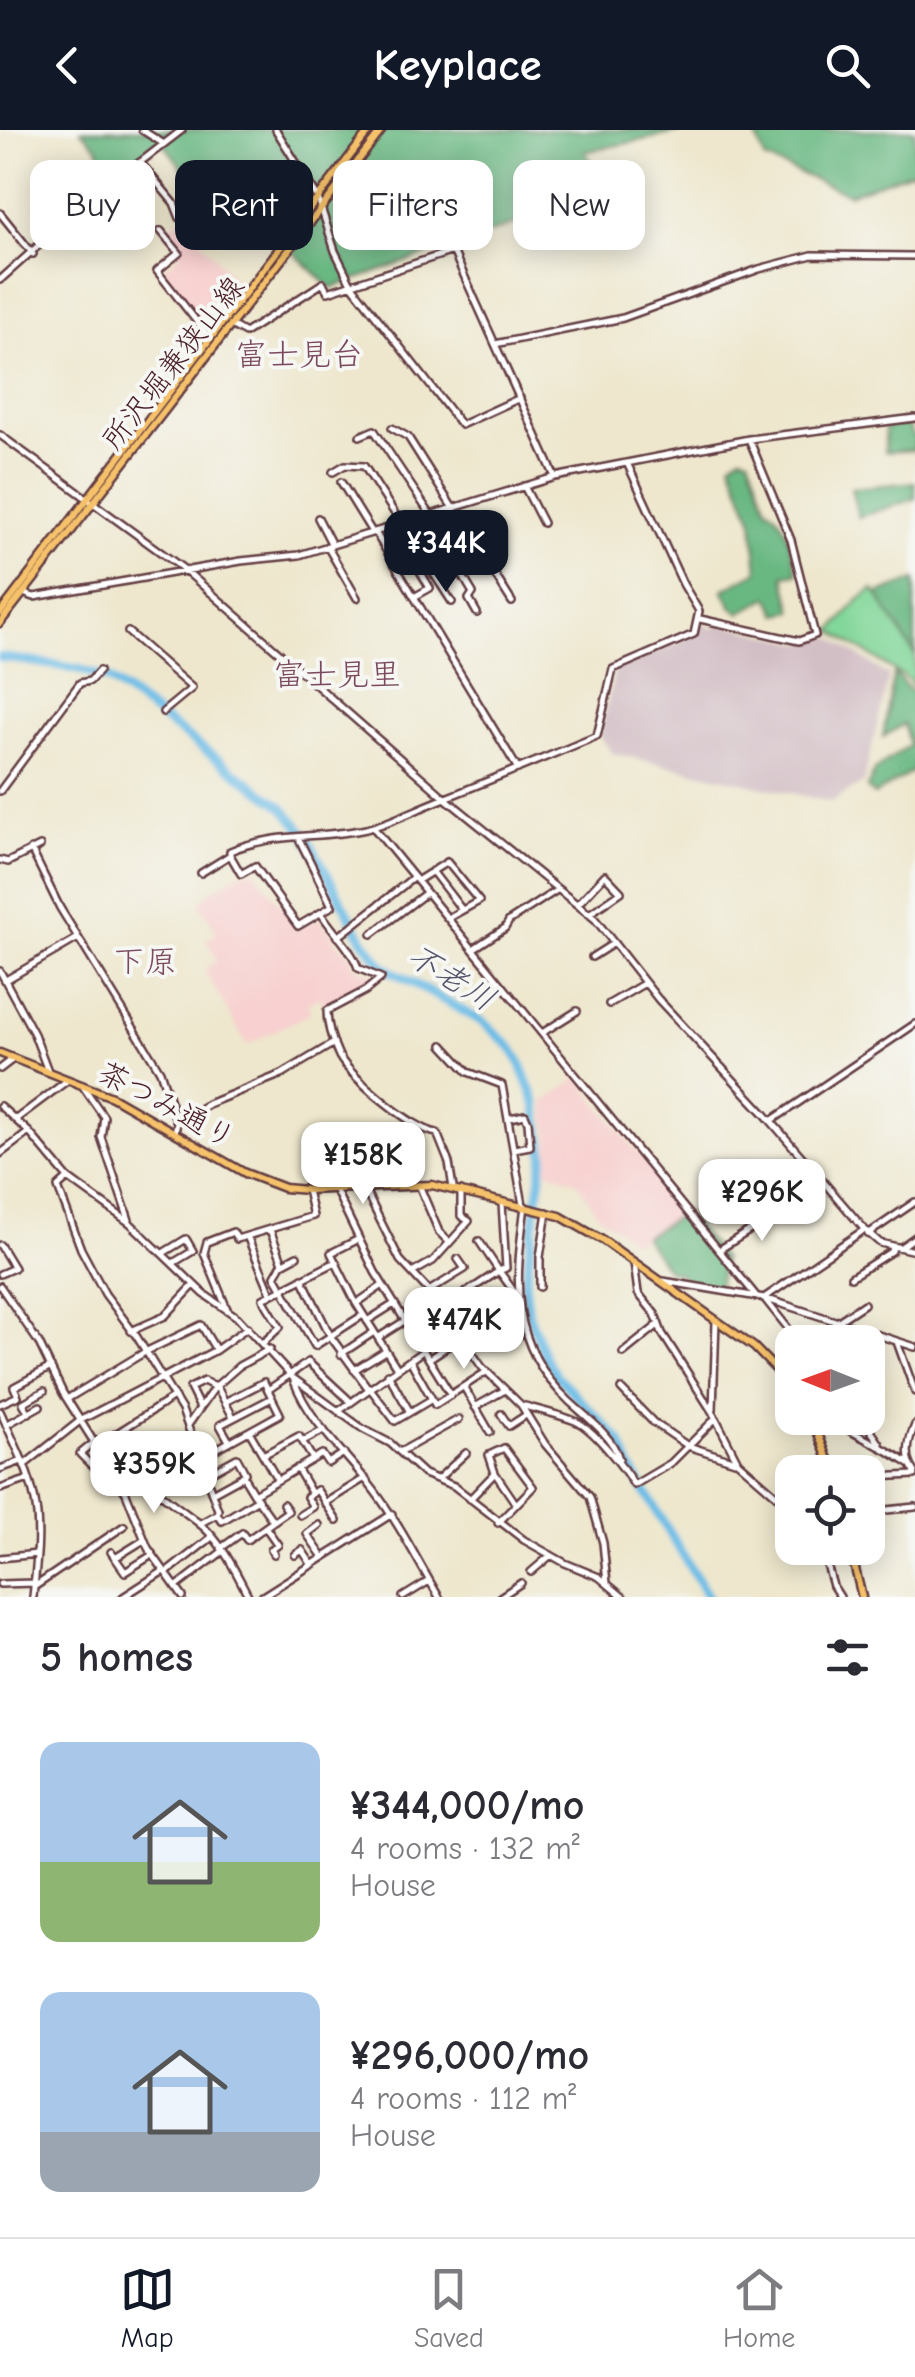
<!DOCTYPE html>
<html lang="en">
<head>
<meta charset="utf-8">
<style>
	:root { --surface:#fff; --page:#f2f2f3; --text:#2b2b33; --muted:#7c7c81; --line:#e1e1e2; --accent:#111827 }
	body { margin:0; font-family:"Comic Neue","Klee One",sans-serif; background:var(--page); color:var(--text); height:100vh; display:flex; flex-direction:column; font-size:38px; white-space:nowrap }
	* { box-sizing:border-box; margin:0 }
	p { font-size:32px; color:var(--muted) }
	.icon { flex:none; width:55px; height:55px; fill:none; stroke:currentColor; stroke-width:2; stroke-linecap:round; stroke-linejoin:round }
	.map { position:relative; height:1467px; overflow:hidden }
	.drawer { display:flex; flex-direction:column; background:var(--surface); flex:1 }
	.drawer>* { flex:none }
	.banner { position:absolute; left:30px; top:30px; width:855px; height:90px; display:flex; gap:20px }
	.needle { width:65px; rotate:271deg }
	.buttons { position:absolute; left:775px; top:1195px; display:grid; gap:20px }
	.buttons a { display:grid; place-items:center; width:110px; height:110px; border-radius:20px; background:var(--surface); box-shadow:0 5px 25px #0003; font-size:50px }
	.price { position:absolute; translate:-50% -85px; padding:0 22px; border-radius:20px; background:#fff; color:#222; font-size:32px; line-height:65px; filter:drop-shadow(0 2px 5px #0008) }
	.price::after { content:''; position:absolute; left:50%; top:60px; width:30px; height:22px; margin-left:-15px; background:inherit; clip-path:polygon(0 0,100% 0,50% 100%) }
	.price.on { background:var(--accent); color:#fff }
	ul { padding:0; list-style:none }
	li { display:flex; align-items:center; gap:30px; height:250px; padding:0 40px }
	li span { display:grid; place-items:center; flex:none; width:280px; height:200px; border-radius:20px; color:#555 }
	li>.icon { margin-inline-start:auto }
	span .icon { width:120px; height:120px; fill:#fffc; stroke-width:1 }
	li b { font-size:42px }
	h2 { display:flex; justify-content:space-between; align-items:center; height:120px; padding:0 40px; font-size:42px }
	.chip { padding:0 35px; border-radius:20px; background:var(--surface); box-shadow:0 5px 25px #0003; font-size:35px; line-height:90px }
	.chip.on { background:var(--accent); color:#fff }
	header { display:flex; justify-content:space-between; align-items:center; height:130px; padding:0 40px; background:var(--accent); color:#fff; font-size:45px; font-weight:800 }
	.tabs { display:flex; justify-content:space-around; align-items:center; height:140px; border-top:2px solid var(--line); background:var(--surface); font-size:28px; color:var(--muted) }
	.tabs a { display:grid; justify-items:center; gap:5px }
	.tabs .on { color:var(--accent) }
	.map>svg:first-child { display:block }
	.built { fill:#f7d0cf }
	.industrial { fill:#d2bec5 }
	.green { fill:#82d79a; stroke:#667b62; stroke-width:2.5 }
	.forest { fill:#69b882; stroke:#5a6c56; stroke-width:2.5 }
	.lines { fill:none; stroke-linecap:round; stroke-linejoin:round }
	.river { stroke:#6abce6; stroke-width:9 }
	.minor-casing { stroke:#633d43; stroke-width:10 }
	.major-casing { stroke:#633d43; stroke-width:11 }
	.minor { stroke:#fff; stroke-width:5 }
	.major { stroke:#f5c16b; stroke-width:6 }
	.labels { text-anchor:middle; stroke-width:8; stroke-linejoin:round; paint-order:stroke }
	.street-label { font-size:30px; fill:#4a1f2b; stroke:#f6f6f2 }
	.neighbourhood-label { font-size:32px; fill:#7b4a5e; stroke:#f6f6f2 }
	.water-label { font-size:32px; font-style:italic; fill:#55566c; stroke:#f6f6f2 }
</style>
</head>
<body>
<header><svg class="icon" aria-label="back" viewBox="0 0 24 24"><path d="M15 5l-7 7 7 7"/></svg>Keyplace<svg class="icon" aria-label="search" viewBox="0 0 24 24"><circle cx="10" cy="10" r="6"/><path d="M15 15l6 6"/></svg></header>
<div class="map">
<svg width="915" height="1467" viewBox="0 0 915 1467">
	<rect width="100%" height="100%" fill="#f6f6f2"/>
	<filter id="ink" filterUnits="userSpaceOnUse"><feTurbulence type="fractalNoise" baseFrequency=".01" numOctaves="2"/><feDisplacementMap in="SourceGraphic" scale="20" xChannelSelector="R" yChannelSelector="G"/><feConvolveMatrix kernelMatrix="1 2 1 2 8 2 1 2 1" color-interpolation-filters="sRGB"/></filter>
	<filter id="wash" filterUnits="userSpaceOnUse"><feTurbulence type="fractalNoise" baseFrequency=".0048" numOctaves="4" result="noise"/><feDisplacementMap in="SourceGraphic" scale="40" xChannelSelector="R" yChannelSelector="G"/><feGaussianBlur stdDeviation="2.25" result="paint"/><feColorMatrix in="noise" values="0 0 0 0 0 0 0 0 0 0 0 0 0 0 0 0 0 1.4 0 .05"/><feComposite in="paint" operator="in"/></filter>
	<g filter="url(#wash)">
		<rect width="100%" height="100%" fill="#eee7cd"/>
		<path class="built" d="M182 87 241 159 207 204 160 142 181 123 164 102Z
			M255 740 297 799 321 787 335 811 353 827 354 836 379 847 367 858 326 878 319 867 307 874 311 883 247 915 204 840 217 830 206 809 217 803 200 773 210 762 239 743Z
			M578 948 684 1081 635 1112 599 1085 576 1051 545 1040 549 1010 543 973Z"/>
		<path class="industrial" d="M701 493 714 499 717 493 803 513 820 506 831 507 889 546 863 653 831 672 612 623 600 606 615 540 695 505Z
			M343 1020 349 1033 339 1037 344 1054 311 1056 302 1033Z"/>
		<path class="green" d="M873 459 915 515V558L909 550 832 501 858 471Z"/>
		<path class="forest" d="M81 0H690L585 22 607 62 331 158 234 66 211 75 161 10 110 47 98 18Z
			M754 0H915V40L849 64 765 29Z
			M906 293 915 309V320L885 322V298Z
			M741 325 749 327 767 377C788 388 791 421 798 443L784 445 793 481 778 484 769 467 740 483 733 478 723 460 758 441 753 391 731 333Z
			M915 352V369L858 387 851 358Z
			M915 450V524H914L877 464Z
			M894 543 915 565V640L874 665 867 658 875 640 909 615 904 594 883 607Z
			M685 1082 723 1129 718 1158 684 1151 681 1144 667 1140 644 1107Z"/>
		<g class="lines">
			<path class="river" d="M0 527 79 539 108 549 284 678 305 704 363 810 384 837 483 892 511 917 519 930 536 973 544 1025 525 1153 529 1185 545 1228 555 1244 620 1311 629 1335 708 1467"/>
		</g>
	</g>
	<g filter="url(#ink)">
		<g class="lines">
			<g class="minor-casing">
				<path id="minor" d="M142 0 164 14
					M276 0 318 68 335 121 351 154 461 295 520 268
					M140 32 174 73 180 88
					M0 83 33 124
					M161 101 179 123 157 141 208 206
					M0 150 77 81 182 0
					M231 195 245 203 323 153 328 162 453 121 555 347
					M495 214 623 188 759 139 812 125 915 126
					M392 298 408 307 512 472
					M0 305 185 440 445 668 595 789 658 869 764 983 865 1100 880 1113 915 1121
					M360 306 374 300 430 384
					M333 342 345 335 364 336 452 472
					M341 352 372 402
					M524 356 543 393
					M427 386 473 463 469 469 477 483
					M318 388 332 415
					M375 402 518 639
					M327 416 357 468
					M23 463 34 467 241 431 299 425 555 347 749 309 915 288
					M414 467 430 458 415 433 423 428
					M700 489 799 511 815 505 791 410 749 309
					M128 502 192 558 163 582
					M0 661 80 553 90 551 99 541
					M373 697 757 1167
					M31 719 60 778 160 941 177 993 175 1002
					M230 725 241 744 255 736 298 796 332 776 300 711
					M0 730 8 732 40 716
					M432 741 462 780
					M201 743 230 725V721C275 702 319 709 366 699 390 693 415 680 438 671 491 650 544 628 597 606L613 539 694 504 699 481 683 454 628 335
					M417 751 447 732 479 771 448 788
					M578 774 605 745 621 762 589 784
					M321 783C332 801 352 819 358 838L381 848 365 861 327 881C327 895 333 913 339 926 351 948 414 1000 437 1003L449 1033 453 1058
					M372 804 426 763
					M338 807 414 747
					M473 819 505 798 509 791 557 760
					M592 827 614 813
					M0 841 34 904 48 941
					M6 850 78 808
					M609 874 645 853
					M542 903 577 881
					M443 915 468 942 502 955 523 1075
					M0 939 13 929
					M82 955 104 987 101 1007 129 1090
					M0 976 29 1002 68 1048 130 1093 204 1164 237 1187 293 1248 363 1299 390 1313 424 1344 454 1356 524 1410 565 1433 599 1447 623 1467
					M510 988 525 985 528 992 530 1016 514 1019
					M16 989 68 950
					M771 991 915 894
					M177 993 208 974 282 944 334 913
					M0 1024 29 1002
					M68 1048 58 1057 81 1119 105 1164 137 1207 182 1280 218 1380 217 1384
					M419 1055 439 1102 449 1112
					M364 1058 400 1130 429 1161 482 1237 521 1275 545 1314 590 1367 603 1413 607 1453
					M335 1059 375 1142 451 1265
					M502 1073 506 1138 499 1141 515 1163
					M525 1076C515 1152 508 1213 569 1271 586 1287 613 1306 619 1329
					M270 1100 283 1133
					M868 1104 915 1072
					M247 1106 271 1163
					M359 1109 331 1123 356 1173 397 1238
					M0 1115 14 1138 0 1144
					M901 1117 915 1107
					M719 1120 824 1053
					M163 1123 186 1109 193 1121 173 1133
					M297 1126 282 1134 275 1146 315 1216 363 1185
					M634 1132 638 1163 655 1184 662 1203 713 1283 738 1332 792 1379
					M412 1143 433 1131 469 1091 461 1086V1061
					M851 1147 892 1121 893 1116
					M302 1148 331 1207 368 1258
					M663 1151 764 1168 915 1217
					M0 1156 39 1213 63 1263 126 1363 148 1418 183 1467
					M540 1157V1127L547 1082
					M429 1161 465 1139 458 1129
					M357 1173 383 1155
					M227 1179 204 1123 207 1112 233 1102 237 1109 313 1086 307 1060
					M441 1179 499 1141 479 1111
					M496 1183 515 1167
					M405 1188 434 1169
					M367 1191 394 1174
					M837 1192 864 1174
					M131 1201 165 1186 194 1155
					M379 1207 406 1190
					M264 1212 280 1197 263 1169 336 1132
					M799 1212 764 1168 864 1100
					M897 1212 915 1262
					M623 1223 658 1195
					M341 1224 374 1202
					M430 1228 460 1208
					M410 1230 432 1269
					M354 1240 385 1221
					M388 1244 410 1282
					M294 1251C310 1293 346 1323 373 1359 399 1393 417 1430 439 1467
					M369 1257 395 1291 432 1269 435 1275 486 1242
					M464 1257 490 1302
					M621 1259 653 1292 688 1316 735 1331
					M268 1260 308 1232 350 1271
					M67 1269 145 1222 201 1195 216 1220
					M0 1274 18 1266 14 1257 51 1237
					M521 1275C539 1280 558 1284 575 1291 593 1298 624 1338 634 1355L671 1333 715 1289
					M475 1277 505 1260
					M200 1278 190 1258 204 1251 218 1259 233 1287
					M713 1280 716 1191
					M0 1281C13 1310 29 1340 35 1371 41 1402 36 1436 33 1467
					M339 1281 424 1220
					M29 1283 23 1273 44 1261
					M501 1284 509 1296 526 1285
					M829 1288C854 1305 883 1316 909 1334
					M862 1288 880 1314
					M6 1295 40 1276
					M188 1295 215 1257 239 1236 270 1219
					M915 1295C908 1311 904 1328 915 1342
					M249 1301 277 1349
					M229 1311 220 1295 272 1268
					M303 1311 324 1300
					M98 1315 131 1344 138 1343C157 1364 179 1377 200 1394 223 1413 235 1441 249 1467
					M98 1315 174 1267
					M400 1322 459 1289
					M263 1325 299 1306 313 1329
					M200 1328 280 1284 264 1252 225 1272
					M24 1335 81 1290 216 1220 248 1197
					M91 1335 80 1324 96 1311
					M121 1335 150 1311 160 1324 139 1342
					M297 1338 312 1364
					M0 1339 22 1331
					M495 1343 516 1374
					M206 1345 237 1328 245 1343 243 1346
					M875 1347 915 1345
					M438 1349 466 1323
					M0 1359 29 1349
					M212 1363 243 1346 254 1364
					M470 1369 495 1343 489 1325 504 1318 533 1357 498 1393
					M258 1370 273 1391
					M325 1373 365 1348
					M868 1382 915 1377
					M300 1385 313 1377 307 1367 317 1360 337 1391
					M199 1394 217 1384 222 1391 258 1369 254 1364 322 1324 328 1333 344 1323
					M319 1395 307 1404 323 1427
					M266 1398 278 1415 271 1420 274 1424
					M221 1418 242 1403 247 1410 288 1381 283 1374
					M822 1418 833 1456 840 1467
					M111 1422 125 1442 152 1425
					M295 1425 302 1420 312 1435
					M0 1428 37 1424
					M115 1428 144 1410
					M531 1442 551 1425
					M166 1443 212 1407
					M0 1454 34 1453
					M34 1457 124 1396
					M176 1457 223 1421
					M123 1467 162 1442
					M261 1467 392 1384
					M403 1467 429 1451
					M500 1467 521 1453"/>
			</g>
			<g class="major-casing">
				<path id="major" d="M0 483 370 0
					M0 493 382 0
					M0 923 112 967 245 1043 284 1058 307 1060 432 1055 560 1086 604 1111 754 1217 792 1256
					M812 1288 833 1342
					M850 1418 862 1467"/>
			</g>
			<use href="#minor" class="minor"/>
			<use href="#major" class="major"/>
		</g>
	</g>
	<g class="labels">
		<g class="street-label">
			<text transform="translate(173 233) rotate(-52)" y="10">所沢堀兼狭山線</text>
			<text transform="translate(167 975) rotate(28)" y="10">茶つみ通り</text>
		</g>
		<g class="neighbourhood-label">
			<text x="299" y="235">富士見台</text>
			<text x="337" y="555">富士見里</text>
			<text x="145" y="842">下原</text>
		</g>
		<g class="water-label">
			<text transform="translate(452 847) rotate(32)" y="11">不老川</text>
		</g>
	</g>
</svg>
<div class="buttons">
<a><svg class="needle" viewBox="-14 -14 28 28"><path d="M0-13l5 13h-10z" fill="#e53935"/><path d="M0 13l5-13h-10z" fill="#7c7c81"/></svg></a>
<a><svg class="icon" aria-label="locate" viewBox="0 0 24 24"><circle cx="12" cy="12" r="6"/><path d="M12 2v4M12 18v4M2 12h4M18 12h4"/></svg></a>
</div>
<b class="price on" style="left:446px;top:465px">¥344K</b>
<b class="price" style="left:363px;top:1077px">¥158K</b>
<b class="price" style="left:762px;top:1114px">¥296K</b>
<b class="price" style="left:464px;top:1242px">¥474K</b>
<b class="price" style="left:154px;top:1386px">¥359K</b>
<div class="banner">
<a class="chip">Buy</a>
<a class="chip on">Rent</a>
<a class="chip">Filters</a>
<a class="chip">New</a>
</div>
</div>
<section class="drawer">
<h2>5 homes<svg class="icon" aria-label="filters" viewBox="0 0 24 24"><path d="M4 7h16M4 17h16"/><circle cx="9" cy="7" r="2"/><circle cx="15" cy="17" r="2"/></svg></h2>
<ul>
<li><span style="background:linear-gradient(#a9c7e8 60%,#8fb573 0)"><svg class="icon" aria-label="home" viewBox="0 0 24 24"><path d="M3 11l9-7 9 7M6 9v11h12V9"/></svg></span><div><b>¥344,000/mo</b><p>4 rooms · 132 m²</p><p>House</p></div></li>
<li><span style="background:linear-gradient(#a9c7e8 70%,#9aa5b1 0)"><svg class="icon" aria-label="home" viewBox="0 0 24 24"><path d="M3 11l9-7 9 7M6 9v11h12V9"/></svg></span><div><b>¥296,000/mo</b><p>4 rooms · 112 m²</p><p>House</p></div></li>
</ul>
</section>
<nav class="tabs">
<a class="on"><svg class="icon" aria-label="map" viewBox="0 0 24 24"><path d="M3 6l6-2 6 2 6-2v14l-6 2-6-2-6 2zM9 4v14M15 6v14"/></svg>Map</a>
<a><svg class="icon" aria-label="saved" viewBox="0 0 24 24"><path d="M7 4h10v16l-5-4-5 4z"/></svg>Saved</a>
<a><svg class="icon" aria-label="home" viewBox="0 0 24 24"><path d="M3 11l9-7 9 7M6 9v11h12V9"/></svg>Home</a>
</nav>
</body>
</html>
